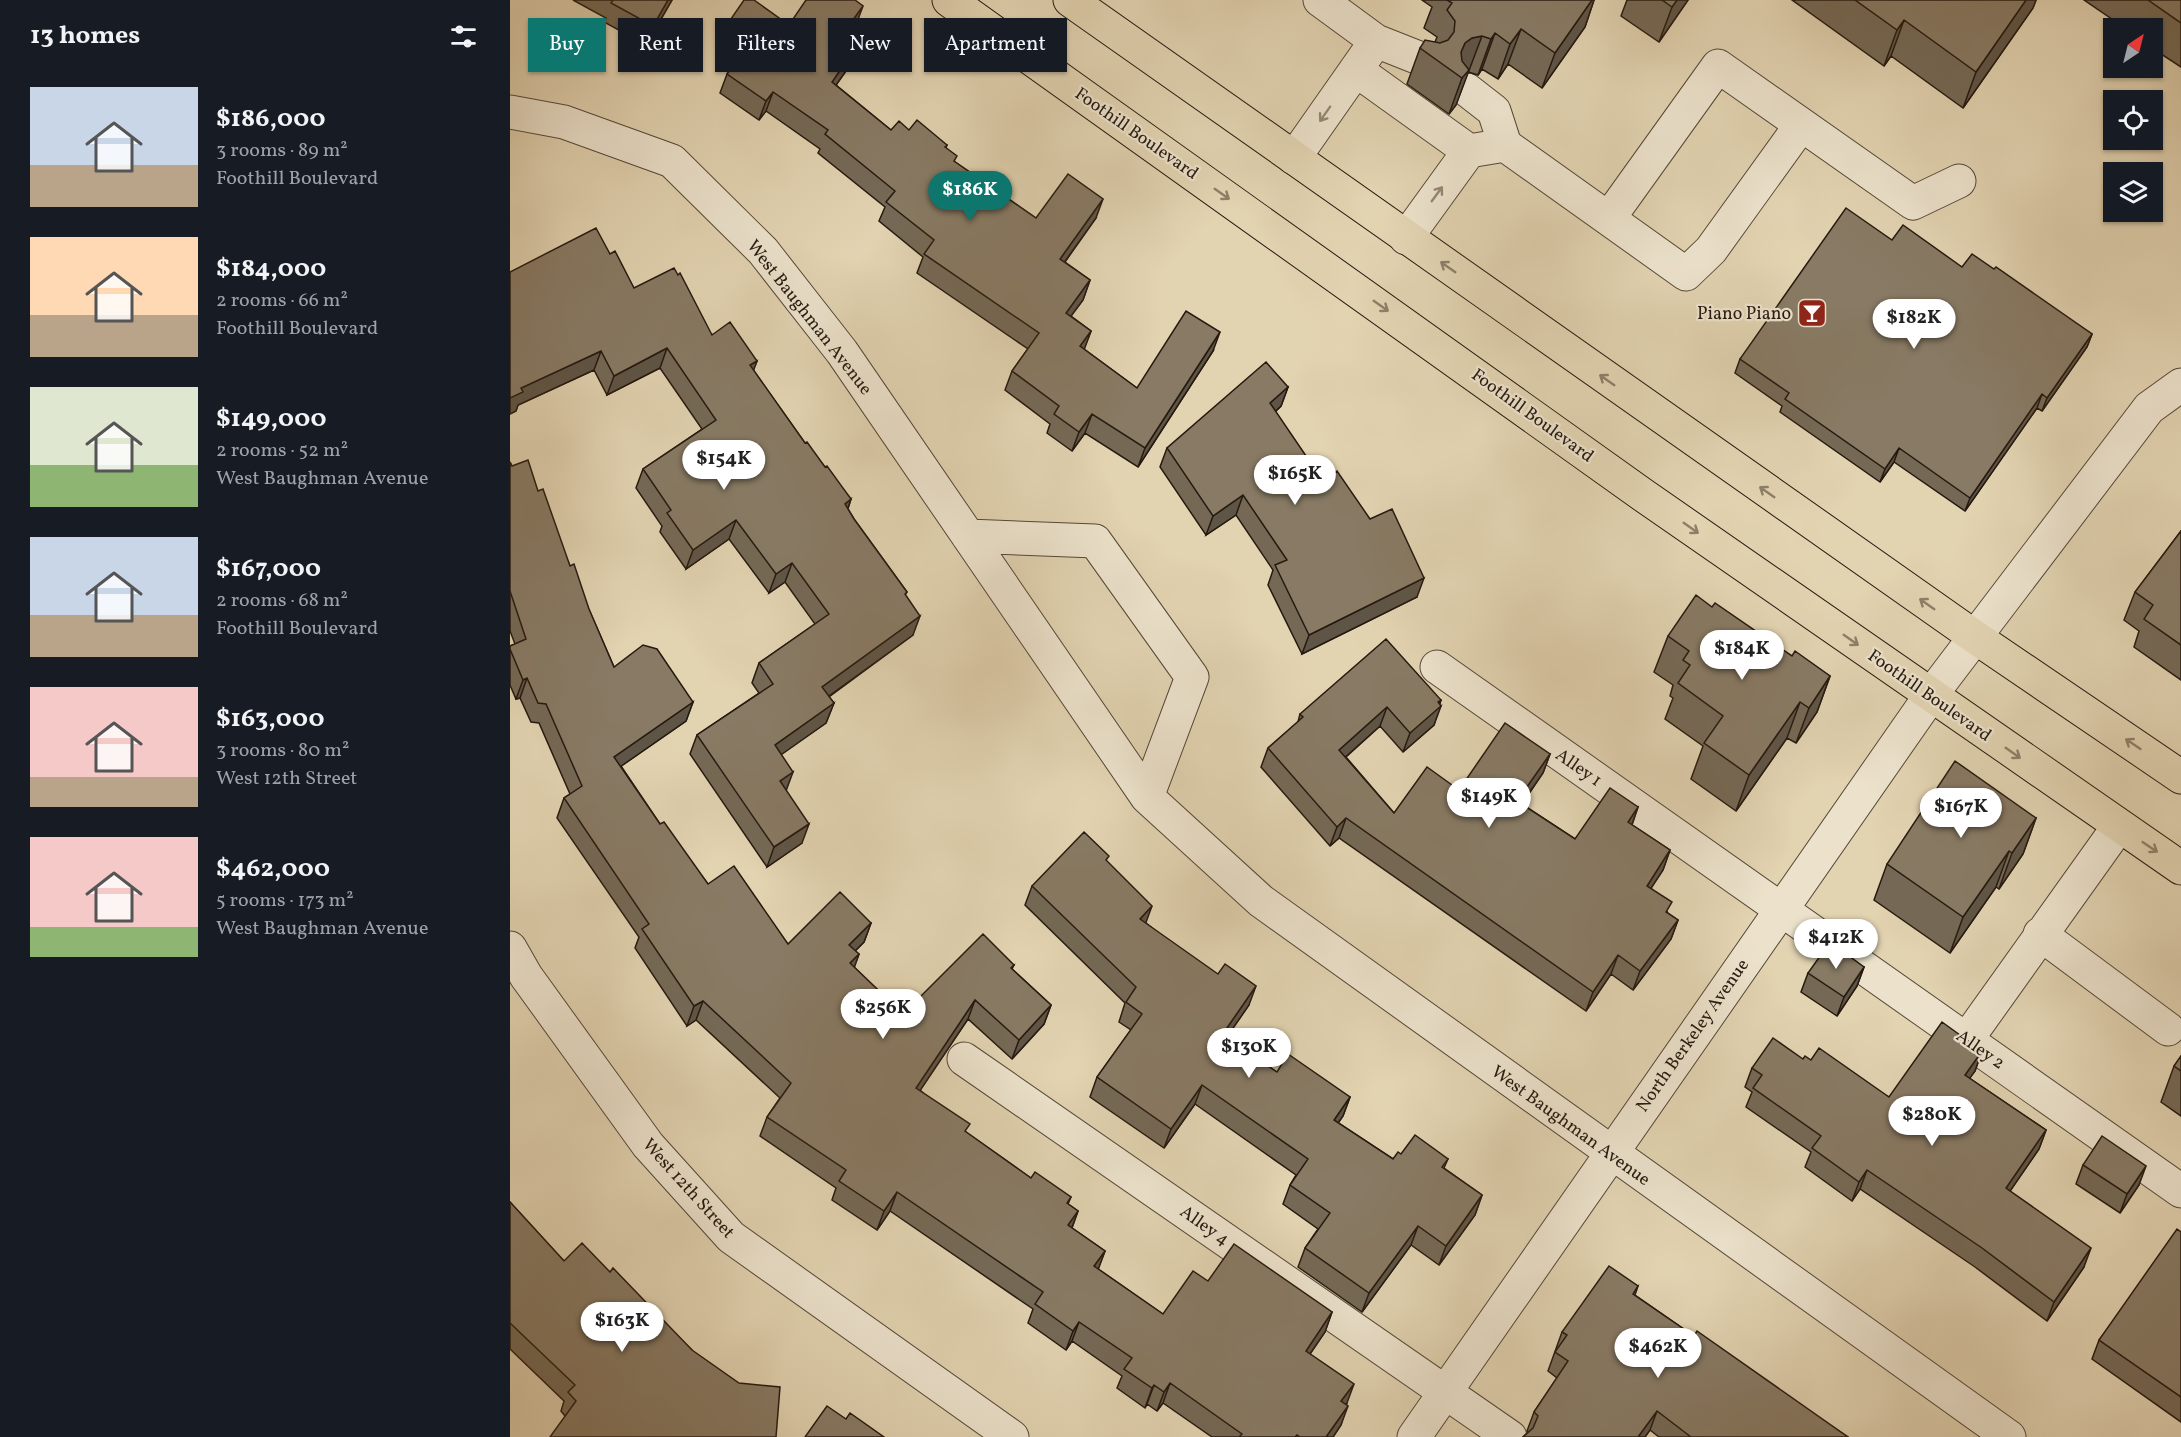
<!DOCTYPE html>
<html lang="en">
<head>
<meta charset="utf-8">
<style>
	:root { --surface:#171b24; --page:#242831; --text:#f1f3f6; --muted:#9ea1a6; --accent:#0f766e }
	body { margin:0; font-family:Vollkorn,serif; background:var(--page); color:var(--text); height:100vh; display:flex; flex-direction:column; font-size:22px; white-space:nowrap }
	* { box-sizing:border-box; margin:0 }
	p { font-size:20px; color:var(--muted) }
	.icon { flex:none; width:33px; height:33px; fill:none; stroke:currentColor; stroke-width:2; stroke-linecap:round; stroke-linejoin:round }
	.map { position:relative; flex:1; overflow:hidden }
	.side { display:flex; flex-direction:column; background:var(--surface); width:510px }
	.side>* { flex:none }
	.top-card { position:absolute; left:18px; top:18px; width:570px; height:54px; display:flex; gap:12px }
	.needle { width:39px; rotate:35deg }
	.controls { position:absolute; left:1593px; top:18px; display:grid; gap:12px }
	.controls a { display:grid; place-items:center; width:60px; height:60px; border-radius:0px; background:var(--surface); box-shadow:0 2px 4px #0004; font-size:30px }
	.price { position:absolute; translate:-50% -51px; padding:0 14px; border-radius:21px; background:#fff; color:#222; font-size:20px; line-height:39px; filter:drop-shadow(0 2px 3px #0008) }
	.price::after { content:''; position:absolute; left:50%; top:36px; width:18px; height:14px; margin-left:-9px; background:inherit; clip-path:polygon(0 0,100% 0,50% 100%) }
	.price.selected { background:var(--accent); color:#fff }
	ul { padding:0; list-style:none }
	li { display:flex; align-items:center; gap:18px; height:150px; padding:0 30px }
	li span { display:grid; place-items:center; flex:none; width:168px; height:120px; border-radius:0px; color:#555 }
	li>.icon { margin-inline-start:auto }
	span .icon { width:72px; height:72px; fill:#fffc; stroke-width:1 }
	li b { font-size:26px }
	h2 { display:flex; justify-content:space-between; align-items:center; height:72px; padding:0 30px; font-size:26px }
	.pill { padding:0 21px; border-radius:0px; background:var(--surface); box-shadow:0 2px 4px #0004; font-size:21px; line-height:54px }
	.pill.selected { background:var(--accent); color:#fff }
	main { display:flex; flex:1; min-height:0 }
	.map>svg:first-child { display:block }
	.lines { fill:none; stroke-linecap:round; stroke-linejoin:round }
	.minor-casing { stroke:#554838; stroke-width:35 }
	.major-casing { stroke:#261a10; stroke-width:35 }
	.minor { stroke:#ece2cc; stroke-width:33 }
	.major { stroke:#e2d3b1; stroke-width:33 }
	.wall { fill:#756956; stroke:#261a10; stroke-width:1.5 }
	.shaded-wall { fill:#5f5546; stroke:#261a10; stroke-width:1.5 }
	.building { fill:#887a64; stroke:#261a10; stroke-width:1.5 }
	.oneway { stroke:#938877 }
	.oneway2 { stroke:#8d8069 }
	.labels { text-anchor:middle; stroke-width:4.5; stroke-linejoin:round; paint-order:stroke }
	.street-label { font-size:18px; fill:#261a10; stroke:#ece2cc }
	.poi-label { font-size:18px; fill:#261a10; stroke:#ece2cc; text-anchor:end }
</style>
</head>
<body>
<main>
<section class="side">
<h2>13 homes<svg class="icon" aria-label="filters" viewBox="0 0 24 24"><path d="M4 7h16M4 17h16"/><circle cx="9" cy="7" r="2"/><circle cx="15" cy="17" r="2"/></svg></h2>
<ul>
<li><span style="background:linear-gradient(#c9d6e8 65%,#b9a48a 0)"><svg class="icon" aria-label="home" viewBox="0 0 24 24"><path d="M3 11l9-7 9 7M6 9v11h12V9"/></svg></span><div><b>$186,000</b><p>3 rooms · 89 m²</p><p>Foothill Boulevard</p></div></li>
<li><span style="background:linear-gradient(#ffd9b3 65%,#b9a48a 0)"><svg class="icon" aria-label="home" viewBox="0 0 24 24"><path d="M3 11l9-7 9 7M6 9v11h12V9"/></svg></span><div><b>$184,000</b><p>2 rooms · 66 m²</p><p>Foothill Boulevard</p></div></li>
<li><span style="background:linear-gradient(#dfe7d0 65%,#8fb573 0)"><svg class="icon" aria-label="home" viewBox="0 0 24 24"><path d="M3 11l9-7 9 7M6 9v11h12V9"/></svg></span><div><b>$149,000</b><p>2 rooms · 52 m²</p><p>West Baughman Avenue</p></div></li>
<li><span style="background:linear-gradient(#c9d6e8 65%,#b9a48a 0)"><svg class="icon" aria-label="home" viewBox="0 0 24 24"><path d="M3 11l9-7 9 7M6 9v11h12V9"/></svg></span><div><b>$167,000</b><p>2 rooms · 68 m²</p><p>Foothill Boulevard</p></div></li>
<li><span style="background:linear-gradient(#f6c9c9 75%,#b9a48a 0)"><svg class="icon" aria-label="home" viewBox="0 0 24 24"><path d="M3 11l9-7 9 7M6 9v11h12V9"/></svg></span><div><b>$163,000</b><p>3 rooms · 80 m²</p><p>West 12th Street</p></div></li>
<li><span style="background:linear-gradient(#f6c9c9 75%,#8fb573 0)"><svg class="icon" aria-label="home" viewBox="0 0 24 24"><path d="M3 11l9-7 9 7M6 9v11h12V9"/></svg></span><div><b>$462,000</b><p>5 rooms · 173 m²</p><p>West Baughman Avenue</p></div></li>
</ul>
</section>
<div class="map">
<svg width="1671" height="1437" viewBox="0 0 1671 1437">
	<rect width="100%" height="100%" fill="#e2d3b1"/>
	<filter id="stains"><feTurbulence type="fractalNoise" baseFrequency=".00333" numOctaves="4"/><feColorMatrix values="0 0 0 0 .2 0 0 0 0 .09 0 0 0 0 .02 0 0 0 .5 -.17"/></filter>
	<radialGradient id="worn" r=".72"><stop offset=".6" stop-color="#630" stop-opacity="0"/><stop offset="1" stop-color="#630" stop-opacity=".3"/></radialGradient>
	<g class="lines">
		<g class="minor-casing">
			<path id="minor" d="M866 41 914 60
				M846 70 959 151 995 145 1176 274 1201 250 1291 125
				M957 90 984 111 995 145
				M0 112 54 122 162 161 253 251 332 352 637 797 751 901 1499 1437
				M784 158 866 41 810 0
				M1099 218 1208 66 1403 203 1449 181
				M896 238 959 151
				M458 536 585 541 682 677 637 797
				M927 667 1671 1191
				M1530 934 1658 1029
				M0 948 16 976 138 1145 221 1237 502 1437
				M1457 1039 1609 826
				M454 1059 1000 1437
				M904 1437 1421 695 1639 408 1671 385"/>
		</g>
		<g class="major-casing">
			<path id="major" d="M439 0 1133 495 1671 868
				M560 0 1465 637 1671 777"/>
		</g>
		<use href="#minor" class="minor"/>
		<use href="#major" class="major"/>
	</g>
	<path class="wall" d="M63 0H162L136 45 94 22 96 18Z
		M912 0H1084L1075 27 1032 88 998 64 988 79 972 69 968 75 958 72 946 105 939 114 897 84 910 48 925 42 927 37 914 28 922 7Z
		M1117 0H1178L1149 42 1111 16Z
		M1282 0H1526L1523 8 1453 108 1381 56 1374 66Z
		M1574 0H1671V67L1642 48V28H1615Z
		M279 25H346L341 31 345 58 326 85 381 130H399L437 145 436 148 445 162 526 218H586L555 262 580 280 573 300 561 316 581 331 574 349 627 388 703 351 628 467 575 433 562 451 537 433 540 424 495 390 502 371 518 349 407 273 413 257 369 221 375 207 308 153 310 149 256 111 249 120 210 93 217 74 226 61 207 48 214 29Z
		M1382 240 1452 267 1484 269 1582 334 1577 347 1532 411 1527 408 1455 511 1384 462 1370 482 1270 412 1272 406 1225 373 1230 359Z
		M100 254 124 288 247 361 243 370 295 443 315 467 341 499 338 509 344 519 397 592 395 595 403 635 319 697 324 703 316 723 271 754 276 790 292 843 257 867 180 754 187 735 249 693 242 683 249 663 305 624 275 582 259 593 219 539 176 569 150 532 152 526 126 488 133 469 192 429 150 368 97 395 84 370 8 405 6 411 0 414V272Z
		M778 387 771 406 765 412 813 481 907 597 792 654 758 585 763 570 726 515 696 535 650 467 657 448Z
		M0 462 2 466 28 491 60 566 104 667 183 702 176 721 111 766 150 824 198 884 278 944 361 923 354 942 345 951 349 954 344 967 393 1014 504 965 502 969 541 1005 534 1024 502 1059 458 1019 410 1090 457 1133 521 1178 561 1197 558 1204 568 1211 562 1228 595 1251 588 1269 653 1314 698 1281 822 1312 815 1332 800 1354 837 1403 831 1425 823 1437H702L653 1403 647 1411 637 1404 635 1408 607 1388 612 1376 562 1341 556 1350 518 1323 523 1309 380 1211 367 1230 322 1200 326 1188 250 1136 257 1117 270 1098 186 1020 177 1026 125 948 129 937 47 818 54 798 60 794 29 723 21 722 10 698 6 699 0 685V646L5 644 0 631Z
		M1671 531V680L1624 647 1629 631 1614 620 1625 592Z
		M1202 607 1282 656 1320 676 1307 712 1286 743 1277 738 1226 811 1181 779 1193 746 1155 719 1163 698 1160 696 1163 685 1144 672 1158 636Z
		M931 700 924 725 893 752 870 726 836 757 884 813 949 790 1040 754 1033 773 1012 804 1065 839 1128 807 1122 825 1160 850 1153 870 1141 888 1158 913 1168 920 1161 939 1123 990 1101 974 1076 1011 829 838 820 846 751 767 758 748 788 722 790 714Z
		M1526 818 1513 854 1489 889 1486 887 1440 953 1364 900 1377 864Z
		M597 862 636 923 739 1005 716 1038 767 1072 840 1097 833 1116 828 1123 883 1159 891 1154 938 1159 934 1168 972 1195 965 1215 929 1265 901 1245 852 1312 788 1267 795 1248 808 1229 773 1204 780 1185 786 1175 685 1104 654 1148 580 1097 587 1077 621 1030 609 1022 615 1003 515 905 522 886Z
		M1354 967 1347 986 1327 1016 1291 992 1298 973Z
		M1472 1051 1465 1071 1459 1078 1536 1130 1529 1149 1500 1191 1574 1267 1537 1321 1465 1267 1350 1189 1342 1201 1295 1167 1301 1152 1236 1107 1242 1092 1235 1087 1242 1068 1293 1059 1301 1060 1379 1097Z
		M1671 1056V1116L1651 1102 1664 1066Z
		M1573 1165 1629 1185 1610 1213 1566 1184Z
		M0 1202 54 1261 100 1272 182 1350 55 1416 51 1411 54 1401 0 1349Z
		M1671 1232V1422L1582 1359 1589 1340Z
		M1128 1286 1125 1295 1184 1336 1338 1437H1149L1140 1430 1135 1437H1013L1018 1432 1017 1431 1024 1412 1047 1378 1038 1371 1052 1332Z"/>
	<path class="shaded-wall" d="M158 0H162L136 45 143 26Z
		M1082 0H1084L1075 27 1032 88 1045 53Z
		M1167 0H1178L1149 42 1162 7Z
		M1516 0H1526L1523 8 1453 108 1466 72Z
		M353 6 346 25 330 47 337 28Z
		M1394 20 1381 56 1374 66 1387 30Z
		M1011 29 998 64 988 79 1000 44Z
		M985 33 972 69 968 75 981 39Z
		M972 36 946 105 939 114 952 78 949 73 951 52 955 43 962 38Z
		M352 38 345 58 315 101 322 82Z
		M263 92 256 111 249 120 256 101Z
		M593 199 586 218 543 278 550 259Z
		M580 280 573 300 549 332 556 313Z
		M581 331 574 350 570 346Z
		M710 332 703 351 628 467 635 448Z
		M1582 334 1577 347 1532 411 1537 398Z
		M157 348 150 368 97 395 104 376Z
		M91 351 84 370 8 405 6 411 0 414V398L11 388Z
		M247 361 240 380V365Z
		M778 387 771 406 753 423 760 403Z
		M1532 394 1527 408 1455 511 1460 498Z
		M582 414 575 433 562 451 569 432Z
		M1389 448 1384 462 1370 482 1375 469Z
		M733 495 726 515 696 535 703 516Z
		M341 499 334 519 335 504Z
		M226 520 219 539 176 569 183 550Z
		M282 563 275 582 259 593 266 574Z
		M914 578 907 597 792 654 799 635Z
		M410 616 403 635 305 706 312 687Z
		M1320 676 1307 712 1286 743 1299 708Z
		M17 678 10 698 6 699 13 680Z
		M931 700 927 709 931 706 924 725 893 752 900 733Z
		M183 702 176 721 97 776 104 757Z
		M1290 702 1277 738 1226 811 1239 775Z
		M324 703 316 723 258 764 265 745Z
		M877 707 870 726 822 769 829 750Z
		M1040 754 1033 773 1000 820 1007 801Z
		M283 772 276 791 270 781Z
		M1128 807 1121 827 1118 822Z
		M836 818 829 838 820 846 827 827Z
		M1526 818 1513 854 1489 889 1502 853Z
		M299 824 292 843 257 867 264 847Z
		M1160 850 1153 870 1130 905 1137 886Z
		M1499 851 1486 887 1440 953 1453 917Z
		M642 906 635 925 630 919Z
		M1168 920 1161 939 1123 990 1130 971Z
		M361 923 354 942 332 964 339 945Z
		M349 954 342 974 340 963Z
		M1108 955 1101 974 1076 1011 1083 992Z
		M1354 967 1347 986 1327 1016 1334 997Z
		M746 986 739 1005 705 1054 712 1035Z
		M465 1000 458 1019 399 1107 406 1088Z
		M193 1001 186 1020 177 1026 184 1006Z
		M541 1005 534 1024 502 1059 509 1040Z
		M1472 1051 1465 1071 1448 1095 1455 1075Z
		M692 1085 685 1104 654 1148 661 1129Z
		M840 1097 833 1116 817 1139 824 1120Z
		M1536 1130 1529 1149 1489 1207 1496 1188Z
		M1636 1166 1629 1185 1610 1213 1617 1194Z
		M1357 1170 1350 1189 1342 1201 1349 1182Z
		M387 1192 380 1211 367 1230 374 1211Z
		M972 1195 965 1215 929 1265 936 1246Z
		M568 1211 561 1230 558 1225Z
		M908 1226 901 1245 852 1312 859 1293Z
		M1581 1248 1574 1267 1537 1321 1544 1302Z
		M595 1251 588 1270 584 1266Z
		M822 1312 815 1332 789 1370 796 1351Z
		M569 1322 562 1341 556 1350 563 1331Z
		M660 1383 653 1403 647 1411 654 1392Z
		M844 1384 837 1403 824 1421 831 1401Z
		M644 1385 637 1404 635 1408 642 1388Z
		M838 1406 831 1425 823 1437H816Z
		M1147 1411 1140 1430 1135 1437H1128Z"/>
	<path class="building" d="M103 0H158L143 26 101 3Z
		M234 0H244L279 25 296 0H345L353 6 337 28 352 38 322 82 381 130 389 121 399 130 407 120 437 145 435 147 447 156 444 161 526 218 558 174 593 199 550 259 580 280 556 313 581 331 570 346 627 388 676 311 710 332 635 448 582 414 569 432 544 414 549 406 502 371 529 333 414 254 424 240 376 202 385 191 315 134 318 130 263 92 256 101 217 74 237 45 214 29Z
		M937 0H1082L1045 53 1011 29 1000 44 985 33 981 39 972 36 962 38 955 43 951 52 952 61 959 70 952 78 910 48 915 40 930 43 938 40 944 32 945 21 937 10 942 3Z
		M1152 0H1167L1162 7Z
		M1345 0H1516L1466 72 1394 20 1387 30Z
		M1638 0H1671V23Z
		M1336 208 1382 240 1393 225 1452 267 1462 254 1484 269 1486 267 1582 334 1537 398 1532 394 1460 498 1389 448 1375 469 1275 399 1279 393 1230 359Z
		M86 228 100 254 105 251 124 288 164 268 168 275 170 273 202 335 220 322 247 361 240 365 295 443 297 442 315 467 317 466 341 499 335 504 344 519 397 592 395 594 410 616 312 687 324 703 265 745 283 772 270 781 299 824 264 847 187 735 263 684 249 663 319 614 282 563 266 574 226 520 183 550 157 513 161 510 133 469 206 420 157 348 104 376 91 351 11 388 13 392 0 398V272Z
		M756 362 778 387 760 403 813 481 827 471 860 519 882 509 914 578 799 635 765 565 777 560 733 495 703 516 657 448Z
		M18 460 28 491 33 489 60 566 64 564 79 609 104 667 133 645 147 649 183 702 104 757 150 824 154 822 198 884 224 866 278 944 330 892 361 923 339 945 349 954 340 963 393 1014 473 934 504 965 501 968 541 1005 509 1040 465 1000 406 1088 460 1124 455 1131 521 1178 525 1172 561 1197 557 1203 568 1211 558 1225 595 1251 584 1266 653 1314 683 1271 698 1281 724 1244 822 1312 796 1351 844 1384 831 1401 838 1406 816 1437H790L787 1435 785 1437H731L730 1436 732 1434 660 1383 654 1392 644 1385 642 1388 614 1369 622 1358 569 1322 563 1331 525 1304 533 1292 387 1192 374 1211 329 1181 336 1170 257 1117 281 1083 193 1001 184 1006 132 929 139 924 54 798 72 786 36 704 28 703 17 678 13 680 0 649V646L16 639 0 591V462L2 466Z
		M1671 531V645L1634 619 1643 605 1625 592Z
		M1186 595 1202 607 1205 603 1282 656 1285 651 1320 676 1299 708 1290 702 1239 775 1194 743 1213 716 1168 683 1180 665 1173 660 1179 651 1158 636Z
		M876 639 931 700 928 702 931 706 900 733 877 707 829 750 884 813 917 767 949 790 995 723 1040 754 1007 801 1065 839 1100 788 1128 807 1118 822 1160 850 1137 886 1162 902 1156 912 1168 920 1130 971 1108 955 1083 992 836 818 827 827 758 748 793 717 790 714Z
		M1445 761 1526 818 1502 853 1499 851 1453 917 1377 864Z
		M574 832 599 856 596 860 642 906 630 919 708 974 715 964 746 986 712 1035 767 1072 778 1054 840 1097 824 1120 883 1159 888 1152 891 1154 905 1135 938 1159 932 1167 972 1195 936 1246 908 1226 859 1293 795 1248 820 1213 780 1185 798 1159 692 1085 661 1129 587 1077 632 1014 616 1002 626 987 522 886Z
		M1320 942 1354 967 1334 997 1298 973Z
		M1432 1022 1472 1051 1455 1075 1536 1130 1496 1188 1581 1248 1544 1302 1472 1248 1357 1170 1349 1182 1302 1148 1311 1136 1243 1088 1252 1075 1242 1068 1263 1038 1293 1059 1295 1056 1301 1060 1309 1048 1379 1097Z
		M1671 1056V1071L1664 1066Z
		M1592 1136 1636 1166 1617 1194 1573 1165Z
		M0 1202 54 1261 72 1243 100 1272 103 1268 182 1350 229 1383 270 1387 266 1437H40L66 1401 58 1392 65 1385 0 1323Z
		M1667 1229 1671 1232V1397L1589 1340Z
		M1099 1266 1128 1286 1123 1294 1184 1336 1187 1331 1338 1437H1181L1147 1411 1128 1437H1013L1023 1428 1028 1416 1024 1412 1058 1361 1045 1352 1057 1335 1052 1332Z
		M317 1406 336 1419 340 1413 374 1437H295Z"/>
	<defs><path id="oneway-shaft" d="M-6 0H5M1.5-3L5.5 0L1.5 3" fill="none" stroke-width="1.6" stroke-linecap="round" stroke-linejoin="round" transform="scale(1.5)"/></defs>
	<g class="oneway">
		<use href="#oneway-shaft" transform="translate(815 114) rotate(125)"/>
		<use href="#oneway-shaft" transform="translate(927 194) rotate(-54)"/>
	</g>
	<g class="oneway2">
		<use href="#oneway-shaft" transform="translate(712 194) rotate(35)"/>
		<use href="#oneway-shaft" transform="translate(938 267) rotate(-145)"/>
		<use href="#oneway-shaft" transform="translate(871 306) rotate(35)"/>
		<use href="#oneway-shaft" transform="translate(1097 380) rotate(-145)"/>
		<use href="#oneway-shaft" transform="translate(1257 492) rotate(-145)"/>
		<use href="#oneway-shaft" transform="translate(1181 528) rotate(35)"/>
		<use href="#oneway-shaft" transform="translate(1417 604) rotate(-145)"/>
		<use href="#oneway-shaft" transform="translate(1341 640) rotate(35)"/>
		<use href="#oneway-shaft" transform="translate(1623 744) rotate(-146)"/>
		<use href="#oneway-shaft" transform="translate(1503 753) rotate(35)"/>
		<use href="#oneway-shaft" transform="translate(1640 847) rotate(34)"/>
	</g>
	<defs>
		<g id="bar-square" transform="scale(1.5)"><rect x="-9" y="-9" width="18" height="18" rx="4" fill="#8f2418" stroke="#ece2cc"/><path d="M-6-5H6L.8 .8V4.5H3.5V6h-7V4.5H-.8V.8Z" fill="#fff"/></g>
	</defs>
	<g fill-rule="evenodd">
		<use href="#bar-square" x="1302" y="313"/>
	</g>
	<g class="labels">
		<g class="street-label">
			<text transform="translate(627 133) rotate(35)" y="6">Foothill Boulevard</text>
			<text transform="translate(300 317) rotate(52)" y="6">West Baughman Avenue</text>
			<text transform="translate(1023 415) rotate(36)" y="6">Foothill Boulevard</text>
			<text transform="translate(1420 695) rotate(35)" y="6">Foothill Boulevard</text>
			<text transform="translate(1069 767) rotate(35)" y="6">Alley 1</text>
			<text transform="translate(1182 1035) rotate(-55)" y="6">North Berkeley Avenue</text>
			<text transform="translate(1471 1049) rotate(35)" y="6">Alley 2</text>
			<text transform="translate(1061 1125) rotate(36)" y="6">West Baughman Avenue</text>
			<text transform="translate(179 1188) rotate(48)" y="6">West 12th Street</text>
			<text transform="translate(695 1225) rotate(35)" y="6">Alley 4</text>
		</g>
		<g class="poi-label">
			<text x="1281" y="319">Piano Piano</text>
		</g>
	</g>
	<rect width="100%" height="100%" filter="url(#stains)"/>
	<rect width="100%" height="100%" fill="url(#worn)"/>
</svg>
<div class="controls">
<a><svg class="needle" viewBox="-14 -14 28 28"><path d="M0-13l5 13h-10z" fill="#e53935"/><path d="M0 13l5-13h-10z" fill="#9ea1a6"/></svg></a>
<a><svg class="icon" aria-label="locate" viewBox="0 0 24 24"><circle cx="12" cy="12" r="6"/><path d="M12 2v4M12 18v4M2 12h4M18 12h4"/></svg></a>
<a><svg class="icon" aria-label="layers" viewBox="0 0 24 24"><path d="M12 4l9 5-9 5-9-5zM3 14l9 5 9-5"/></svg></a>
</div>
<b class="price selected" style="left:460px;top:222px">$186K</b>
<b class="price" style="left:1404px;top:350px">$182K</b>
<b class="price" style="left:214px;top:491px">$154K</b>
<b class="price" style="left:785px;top:506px">$165K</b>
<b class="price" style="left:1232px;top:681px">$184K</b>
<b class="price" style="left:979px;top:829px">$149K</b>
<b class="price" style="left:1451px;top:839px">$167K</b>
<b class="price" style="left:1326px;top:970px">$412K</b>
<b class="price" style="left:373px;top:1040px">$256K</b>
<b class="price" style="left:739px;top:1079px">$130K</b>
<b class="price" style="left:1422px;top:1147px">$280K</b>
<b class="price" style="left:112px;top:1353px">$163K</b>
<b class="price" style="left:1148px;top:1379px">$462K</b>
<div class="top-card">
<a class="pill selected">Buy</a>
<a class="pill">Rent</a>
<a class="pill">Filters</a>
<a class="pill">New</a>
<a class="pill">Apartment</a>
</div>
</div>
</main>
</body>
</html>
